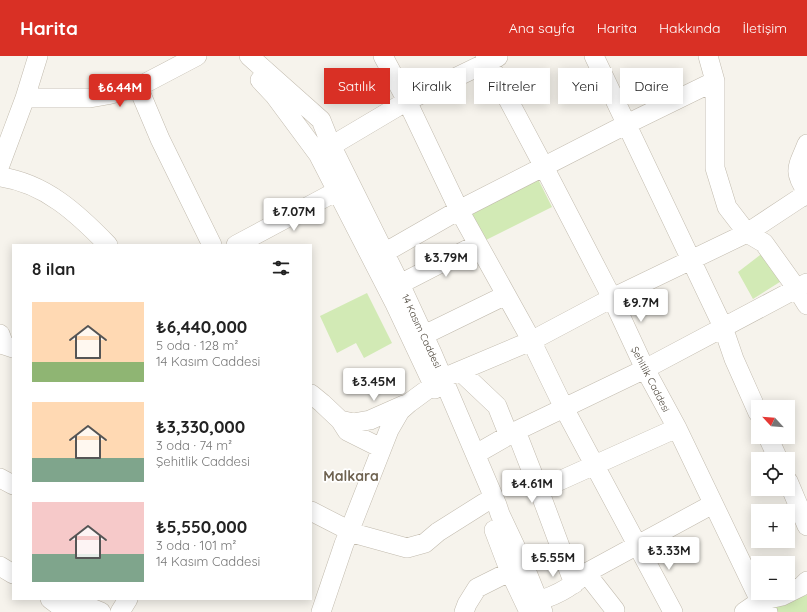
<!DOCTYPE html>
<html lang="tr">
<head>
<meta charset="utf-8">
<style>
	:root { --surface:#fff; --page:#f6f6f6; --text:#222; --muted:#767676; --accent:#d93025 }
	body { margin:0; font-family:Quicksand,sans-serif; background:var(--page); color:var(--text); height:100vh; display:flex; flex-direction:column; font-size:15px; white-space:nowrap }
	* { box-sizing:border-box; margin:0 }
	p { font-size:13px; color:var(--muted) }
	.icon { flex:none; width:22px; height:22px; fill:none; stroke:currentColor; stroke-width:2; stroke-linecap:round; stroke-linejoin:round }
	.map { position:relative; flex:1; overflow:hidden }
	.details { position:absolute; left:12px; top:188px; width:300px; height:356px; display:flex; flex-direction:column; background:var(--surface); border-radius:0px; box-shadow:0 2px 10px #0003 }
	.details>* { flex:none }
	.hud { position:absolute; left:324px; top:12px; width:380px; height:36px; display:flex; gap:8px }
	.needle { width:26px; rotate:296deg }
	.tools { position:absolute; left:751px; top:344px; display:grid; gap:8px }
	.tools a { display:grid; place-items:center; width:44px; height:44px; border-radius:0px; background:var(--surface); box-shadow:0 2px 10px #0003; font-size:20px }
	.price { position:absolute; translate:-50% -34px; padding:0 9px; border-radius:4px; background:#fff; color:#222; font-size:13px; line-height:26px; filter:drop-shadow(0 1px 2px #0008) }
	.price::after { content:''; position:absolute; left:50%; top:24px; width:12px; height:9px; margin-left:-6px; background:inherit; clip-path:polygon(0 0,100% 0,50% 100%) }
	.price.current { background:var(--accent); color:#fff }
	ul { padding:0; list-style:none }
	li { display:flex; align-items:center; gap:12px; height:100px; padding:0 20px }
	li span { display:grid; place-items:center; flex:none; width:112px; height:80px; border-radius:0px; color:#555 }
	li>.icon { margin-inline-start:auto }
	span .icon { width:48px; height:48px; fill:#fffc; stroke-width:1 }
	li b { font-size:17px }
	h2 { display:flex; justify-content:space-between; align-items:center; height:48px; padding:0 20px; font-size:17px }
	.tag { padding:0 14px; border-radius:0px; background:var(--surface); box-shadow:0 2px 10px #0003; font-size:14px; line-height:36px }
	.tag.current { background:var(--accent); color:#fff }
	header { display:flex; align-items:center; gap:24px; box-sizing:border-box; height:56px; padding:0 20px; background:var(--accent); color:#fff }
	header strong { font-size:19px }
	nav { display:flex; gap:22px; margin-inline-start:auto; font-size:14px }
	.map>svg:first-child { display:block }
	.green { fill:#d2eab5 }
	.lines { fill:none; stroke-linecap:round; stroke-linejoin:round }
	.minor-casing { stroke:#c2bbae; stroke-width:20 }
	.minor { stroke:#fff; stroke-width:19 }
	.labels { text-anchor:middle; stroke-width:3.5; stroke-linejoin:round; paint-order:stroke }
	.street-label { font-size:10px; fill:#4b4439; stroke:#fff }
	.district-label { font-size:14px; font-weight:bold; fill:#6e6250; stroke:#fff }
</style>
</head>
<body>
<header>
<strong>Harita</strong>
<nav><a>Ana sayfa</a><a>Harita</a><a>Hakkında</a><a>İletişim</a></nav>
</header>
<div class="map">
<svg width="807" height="556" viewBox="0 0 807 556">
	<rect width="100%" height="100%" fill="#f6f3ec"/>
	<path class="green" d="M537 121 552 151 480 187 464 158Z
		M764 196 783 224 753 243 738 216Z
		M367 237 392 287 364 302 356 287 337 297 320 260Z
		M807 539V556H774L769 554 782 546Z"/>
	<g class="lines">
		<g class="minor-casing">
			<path id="minor" d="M249 0 321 64 331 89 400 228 432 297 497 449 500 458 524 509 543 556
				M383 0 407 45 459 154 529 280 564 352 673 556
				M485 0 544 111 612 242 645 313 677 372 760 545 768 556
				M594 0 723 271 734 303 758 357
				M708 0 715 25V112L727 151 747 177 764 187 797 233 807 249
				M260 24 275 40 318 98 395 248 435 333
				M138 31 160 83 212 189
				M25 42H90L107 39 138 31 197 0
				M807 88C798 111 792 114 807 136
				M321 96 407 45 498 1
				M0 109 25 42 38 0
				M0 121C45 127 78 158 108 189
				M236 189 337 135
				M384 197 459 154 627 68 715 25
				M400 228 478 188
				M0 278 4 289 13 292
				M424 279 506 239
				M460 315 497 350 509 380
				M311 338 322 347 340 364 347 375 381 392
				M340 364 353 367 370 364 404 349
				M516 375 539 434 677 372
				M768 381 778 403
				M476 398 516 375 645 313 807 227
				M0 422 13 429
				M788 425 807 470
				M539 434 574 528
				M311 455 350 475
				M494 474 510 516 529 556
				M349 476 407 492 425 487 438 476 484 447
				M0 510 13 518
				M586 517 615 554
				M788 537 802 530 807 525
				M50 543 66 555
				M72 544 101 556
				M528 547C549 543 570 533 586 517L713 448
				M120 556 128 543
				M321 556 344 488 349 476 389 374 400 355 409 347 443 322 531 285 612 242 747 177 800 142 807 139
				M464 556 467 548 477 532 521 510
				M744 556 760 545 782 540 788 537"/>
		</g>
		<use href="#minor" class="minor"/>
	</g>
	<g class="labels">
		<g class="street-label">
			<text transform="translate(422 275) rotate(65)" y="4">14 Kasım Caddesi</text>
			<text transform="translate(651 323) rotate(63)" y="4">Şehitlik Caddesi</text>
		</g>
		<g class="district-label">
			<text x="351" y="425">Malkara</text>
		</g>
	</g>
</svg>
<div class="tools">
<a><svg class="needle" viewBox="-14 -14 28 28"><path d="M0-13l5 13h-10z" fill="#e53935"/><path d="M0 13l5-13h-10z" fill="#767676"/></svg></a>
<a><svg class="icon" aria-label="locate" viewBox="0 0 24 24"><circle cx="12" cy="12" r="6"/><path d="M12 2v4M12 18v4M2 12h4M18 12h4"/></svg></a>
<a>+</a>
<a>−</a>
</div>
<b class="price current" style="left:120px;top:52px">₺6.44M</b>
<b class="price" style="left:294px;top:176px">₺7.07M</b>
<b class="price" style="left:446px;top:222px">₺3.79M</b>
<b class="price" style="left:641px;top:267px">₺9.7M</b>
<b class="price" style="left:374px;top:346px">₺3.45M</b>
<b class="price" style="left:532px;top:448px">₺4.61M</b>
<b class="price" style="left:669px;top:515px">₺3.33M</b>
<b class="price" style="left:553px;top:522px">₺5.55M</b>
<div class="hud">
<a class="tag current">Satılık</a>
<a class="tag">Kiralık</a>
<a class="tag">Filtreler</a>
<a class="tag">Yeni</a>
<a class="tag">Daire</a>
</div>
<section class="details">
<h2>8 ilan<svg class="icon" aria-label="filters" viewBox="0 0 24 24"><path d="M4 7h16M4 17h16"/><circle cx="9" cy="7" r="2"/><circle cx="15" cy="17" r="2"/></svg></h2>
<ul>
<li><span style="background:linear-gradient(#ffd9b3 75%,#8fb573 0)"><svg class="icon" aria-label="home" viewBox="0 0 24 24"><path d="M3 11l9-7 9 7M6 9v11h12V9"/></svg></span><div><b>₺6,440,000</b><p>5 oda · 128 m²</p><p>14 Kasım Caddesi</p></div></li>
<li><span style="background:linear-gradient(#ffd9b3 70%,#7fa58c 0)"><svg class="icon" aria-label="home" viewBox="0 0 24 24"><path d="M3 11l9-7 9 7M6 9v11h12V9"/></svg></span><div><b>₺3,330,000</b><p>3 oda · 74 m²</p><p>Şehitlik Caddesi</p></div></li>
<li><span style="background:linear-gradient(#f6c9c9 65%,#7fa58c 0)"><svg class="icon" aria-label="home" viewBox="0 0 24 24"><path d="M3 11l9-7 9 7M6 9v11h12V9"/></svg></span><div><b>₺5,550,000</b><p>3 oda · 101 m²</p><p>14 Kasım Caddesi</p></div></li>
</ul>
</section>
</div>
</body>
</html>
